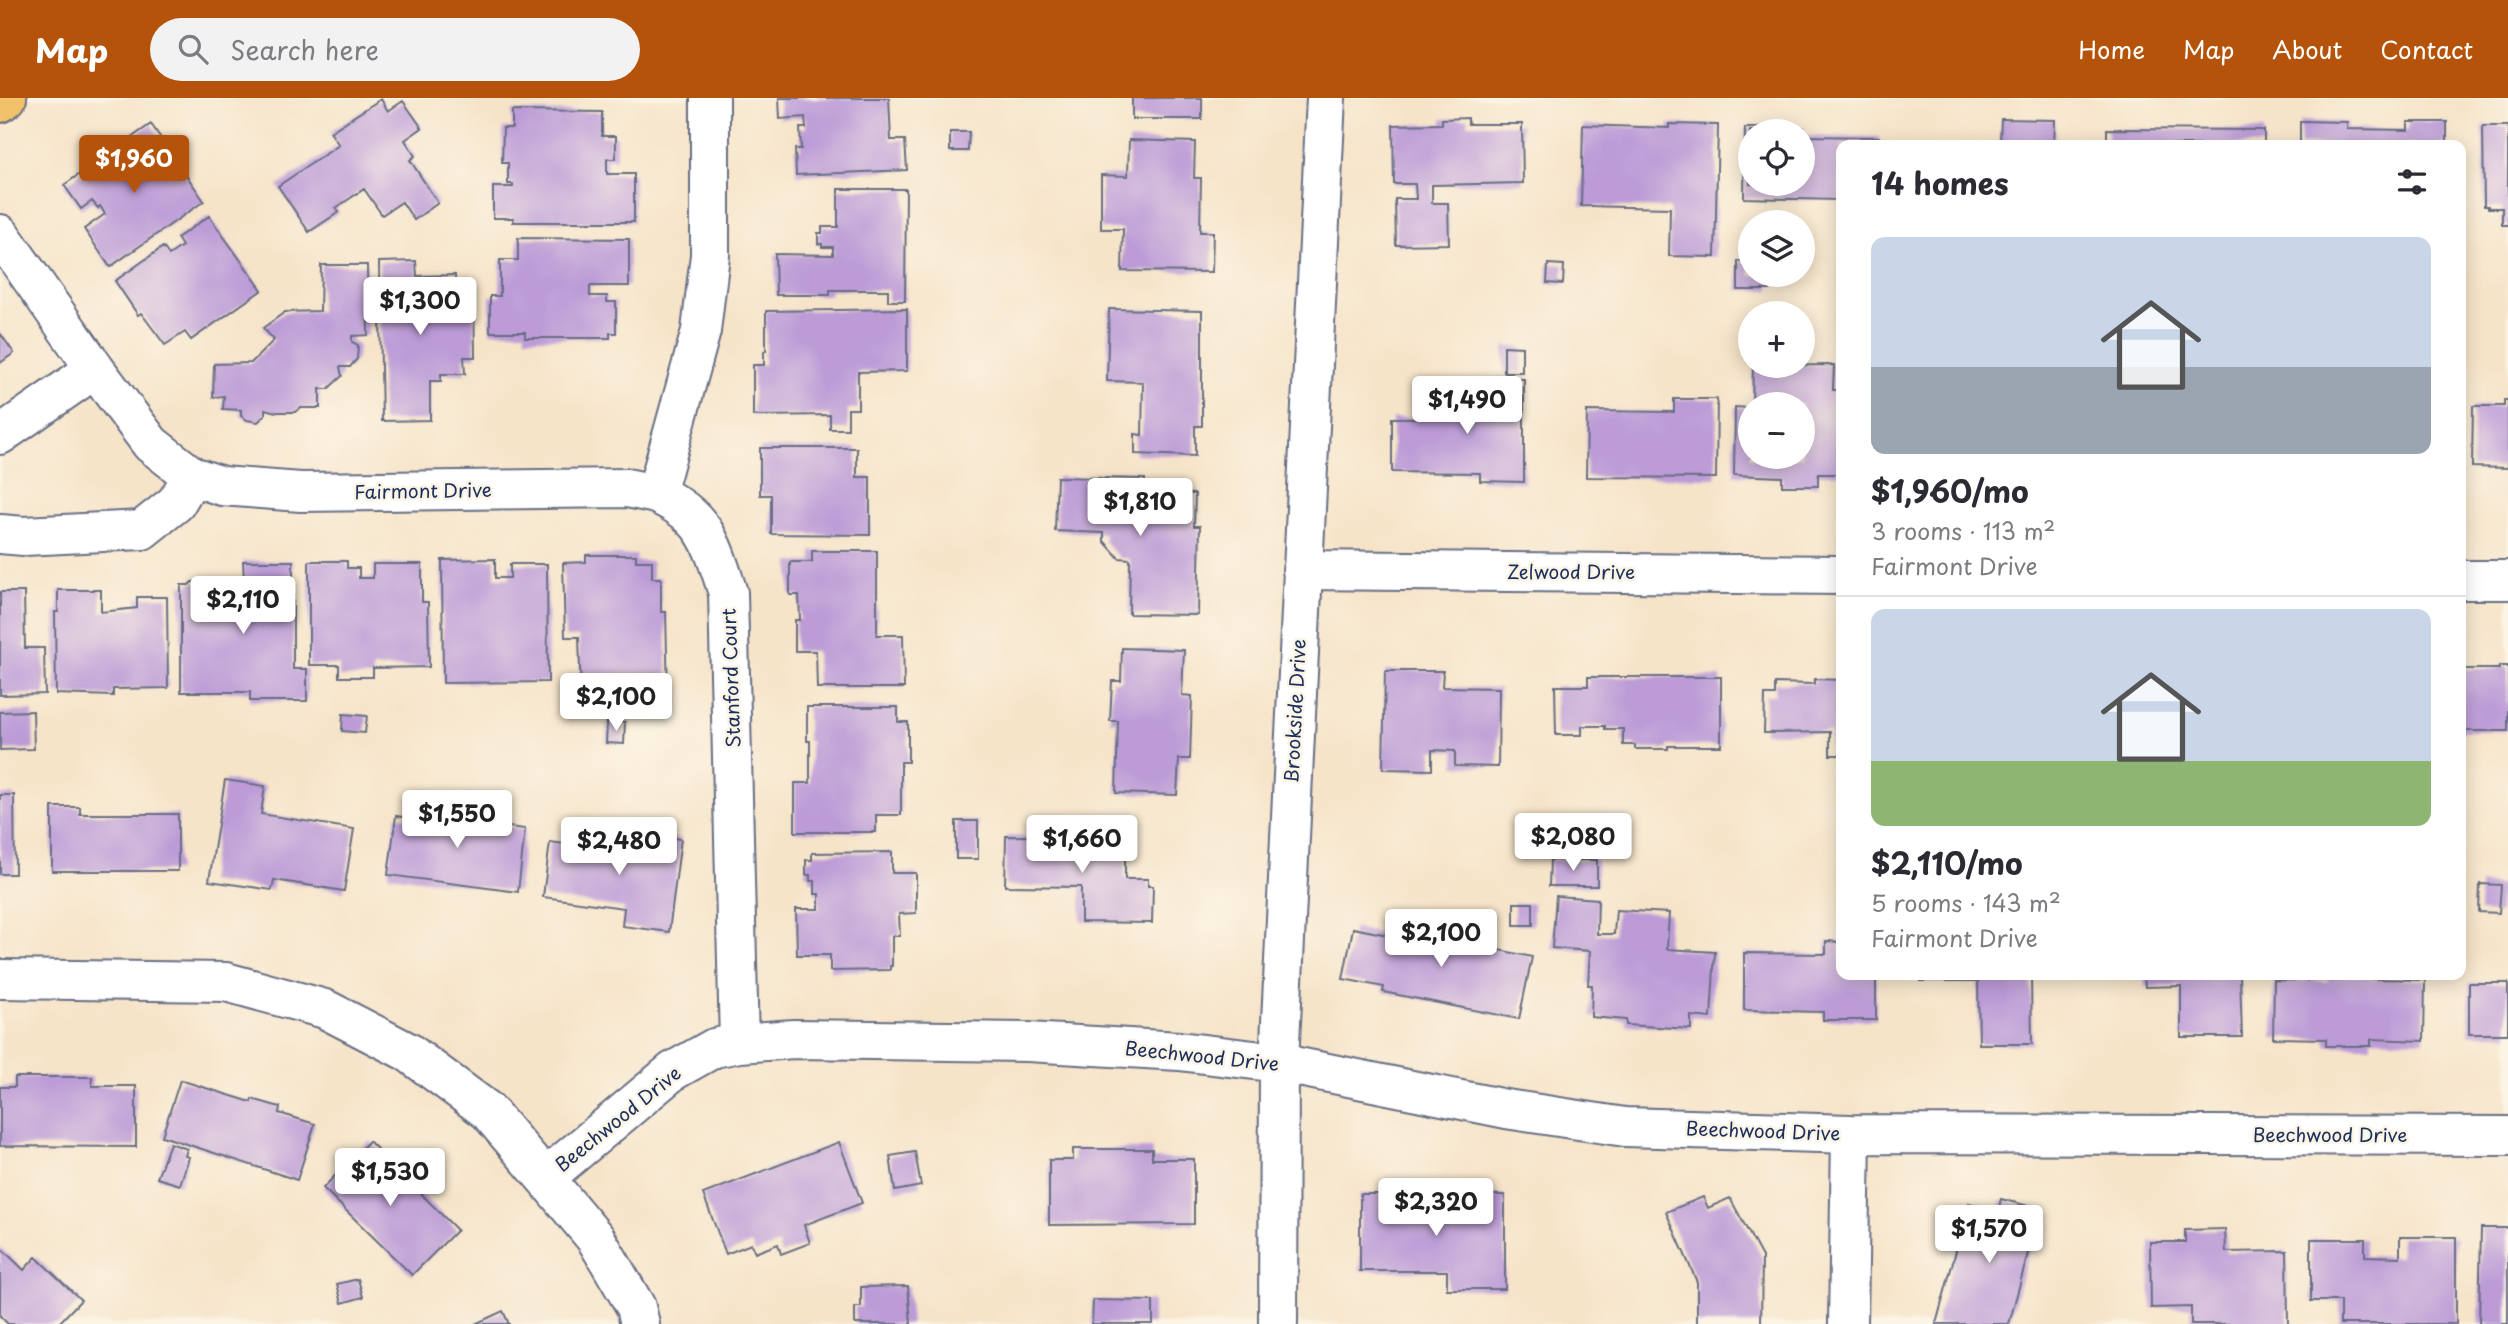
<!DOCTYPE html>
<html lang="en">
<head>
<meta charset="utf-8">
<style>
	:root { --surface:#fff; --page:#f2f2f3; --text:#2b2b33; --muted:#7c7c81; --line:#e1e1e2; --accent:#b45309 }
	body { margin:0; font-family:"Playpen Sans",sans-serif; background:var(--page); color:var(--text); height:100vh; display:flex; flex-direction:column; font-size:26px; white-space:nowrap }
	* { box-sizing:border-box; margin:0 }
	p { font-size:23px; color:var(--muted) }
	.icon { flex:none; width:38px; height:38px; fill:none; stroke:currentColor; stroke-width:2; stroke-linecap:round; stroke-linejoin:round }
	.map { position:relative; flex:1; overflow:hidden }
	.panel { position:absolute; left:1836px; top:42px; width:630px; height:840px; display:flex; flex-direction:column; background:var(--surface); border-radius:14px; box-shadow:0 4px 18px #0003 }
	.panel>* { flex:none }
	.tools { position:absolute; left:1738px; top:21px; display:grid; gap:14px }
	.tools a { display:grid; place-items:center; width:77px; height:77px; border-radius:50%; background:var(--surface); box-shadow:0 4px 18px #0003; font-size:35px }
	.price { position:absolute; translate:-50% -60px; padding:0 16px; border-radius:7px; background:#fff; color:#222; font-size:23px; line-height:46px; filter:drop-shadow(0 2px 4px #0008) }
	.price::after { content:''; position:absolute; left:50%; top:42px; width:21px; height:16px; margin-left:-10px; background:inherit; clip-path:polygon(0 0,100% 0,50% 100%) }
	.price.selected { background:var(--accent); color:#fff }
	ul { padding:0; list-style:none }
	li { display:grid; align-content:center; gap:14px; height:371px; padding:0 35px }
	li+li { border-top:2px solid var(--line) }
	li span { display:grid; place-items:center; height:217px; border-radius:14px; color:#555 }
	li>.icon { margin-inline-start:auto }
	span .icon { width:126px; height:126px; fill:#fffc; stroke-width:1 }
	li b { font-size:30px }
	h2 { display:flex; justify-content:space-between; align-items:center; height:84px; padding:0 35px; font-size:30px }
	header { display:flex; align-items:center; gap:42px; box-sizing:border-box; height:98px; padding:0 35px; background:var(--accent); color:#fff }
	header strong { font-size:33px }
	nav { display:flex; gap:38px; margin-inline-start:auto; font-size:24px }
	.search { width:490px; height:63px; background:var(--page); display:flex; align-items:center; gap:18px; box-sizing:border-box; padding:0 24px; border-radius:38px; color:var(--muted); font-size:26px }
	.map>svg:first-child { display:block }
	.building { fill:#bc9bd7 }
	.lines { fill:none; stroke-linecap:round; stroke-linejoin:round }
	.minor-casing { stroke:#686e83; stroke-width:42 }
	.major-casing { stroke:#686e83; stroke-width:42 }
	.minor { stroke:#fff; stroke-width:38 }
	.major { stroke:#f2c26a; stroke-width:38 }
	.labels { text-anchor:middle; stroke-width:5; stroke-linejoin:round; paint-order:stroke }
	.street-label { font-size:19px; fill:#1b2f5e; stroke:#fcf5e5 }
</style>
</head>
<body>
<header>
<strong>Map</strong>
<div class="search"><svg class="icon" aria-label="search" viewBox="0 0 24 24"><circle cx="10" cy="10" r="6"/><path d="M15 15l6 6"/></svg>Search here</div>
<nav><a>Home</a><a>Map</a><a>About</a><a>Contact</a></nav>
</header>
<div class="map">
<svg width="2508" height="1226" viewBox="0 0 2508 1226">
	<rect width="100%" height="100%" fill="#fcf5e5"/>
	<filter id="ink" filterUnits="userSpaceOnUse"><feTurbulence type="fractalNoise" baseFrequency=".0143" numOctaves="2"/><feDisplacementMap in="SourceGraphic" scale="14" xChannelSelector="R" yChannelSelector="G"/><feConvolveMatrix kernelMatrix="1 2 1 2 8 2 1 2 1" color-interpolation-filters="sRGB"/></filter>
	<filter id="wash" filterUnits="userSpaceOnUse"><feTurbulence type="fractalNoise" baseFrequency=".00686" numOctaves="4" result="noise"/><feDisplacementMap in="SourceGraphic" scale="28" xChannelSelector="R" yChannelSelector="G"/><feGaussianBlur stdDeviation="1.57" result="paint"/><feColorMatrix in="noise" values="0 0 0 0 0 0 0 0 0 0 0 0 0 0 0 0 0 1.4 0 .05"/><feComposite in="paint" operator="in"/></filter>
	<g filter="url(#wash)">
		<rect width="100%" height="100%" fill="#f6e4c9"/>
		<g id="blocks">
			<path class="building" d="M779 0H889L891 42H905L907 72 796 77 795 51H801L800 30H806L805 19 780 21Z
				M1132 0H1202V21H1132Z
				M381 1 388 13 403 3 422 30 405 42 415 58 410 62 438 105 414 122 402 104 382 117 364 91 336 110 339 114 309 134 278 88 339 47 330 34Z
				M512 13 602 14V38H616V61H607V76H634V124H513V120H493V89H513V86H508V65H502L503 30H512Z
				M1468 20V26H1522L1523 85 1432 87V105H1448L1449 146 1396 147 1395 101H1416L1415 86H1394L1393 27 1442 26V21Z
				M2001 21 2055 22 2054 47H2000Z
				M2300 23 2347 24V31L2408 32V24H2447V47H2300Z
				M151 26 204 103 110 169 84 131 105 116 100 108 98 110 92 103 81 111 64 87Z
				M1669 26 1718 27 1715 159 1669 158 1670 110 1581 108 1583 27 1669 30Z
				M2483 28H2508V127H2502V110H2488V108H2484Z
				M1745 30H1804V33H1750V86H1802V38L1879 39V47H1841V102L1744 100Z
				M2107 31 2264 32V47H2107Z
				M950 34H969L968 53H950Z
				M1129 42 1195 44 1194 80H1201L1200 134H1213L1212 174 1122 173 1123 131H1101V77L1128 78Z
				M838 91H906L905 203H888V192H830V197H776L775 156 833 157V149H822V146H818V135H822V129H838Z
				M209 118 262 192 191 242 185 234 165 247 141 215 138 217 115 183 163 149 169 157 182 148 177 140Z
				M518 140 629 141V188H590V198H607V204H616V235H610V240H525V234H490V198H500V162H518Z
				M416 163 417 178 455 177V198H474L475 259H464L465 276H441V283H430V322L382 323 379 164Z
				M1738 163H1750V177H1770V192H1738Z
				M1548 166 1564 167 1563 186 1547 185Z
				M321 167H367L368 237 352 238V244L358 247 357 261 350 269H340L342 278 328 291H320V310H300L295 314H276L265 311V317L258 324 247 322 241 318V312L223 311 224 298 213 299 214 266 251 265 274 242 263 230 285 214 320 213Z
				M907 211V273L858 274V311H848V331H830V317L753 318V267H764V253H766V213Z
				M1109 211 1202 213V328H1195V358L1135 356V336L1142 337 1143 284 1107 283Z
				M0 235 14 255 0 265Z
				M1504 248 1522 249V274H1504Z
				M1834 267 1833 292H1841V376H1818V388H1782V379L1734 377 1735 309 1750 310V359H1802V306H1752L1753 268Z
				M1480 281H1524V384L1480 383V375L1392 374V320H1417V309L1480 310Z
				M1674 301H1717L1716 380 1586 379 1587 313 1674 314Z
				M2504 302H2508V370L2472 369 2473 308H2504Z
				M760 350H857V379H870V437L771 436V397H760Z
				M1057 379 1145 381V394L1195 396 1194 428H1200L1198 517 1129 516 1130 461 1119 460 1104 443V435L1055 433Z
				M812 453H877V537H903L904 590H817L816 553H795V522H800L799 497H790V464H812Z
				M586 457H636V463H652V480H661V514H666L668 599 581 601 579 539H565L563 465 586 464Z
				M495 461V480H510V466H547L548 584 443 585 442 462Z
				M243 463H293V571H307V603H250V594H181V487H189L192 484H215L220 491V499H234V483H244Z
				M309 463H347V470H359V480H373V466H422V504H428L429 569 373 570V579H339V567H309Z
				M58 492H101V514L137 510V499H167L168 590 113 591V598L56 596 55 514H58Z
				M0 494H24L25 550H44L45 596 0 597Z
				M1122 550 1184 552 1182 597 1192 598 1190 661H1179L1177 697 1116 695 1118 623H1110L1112 583H1121Z
				M2499 568H2508V633H2460V571H2499Z
				M1385 573H1443L1442 589 1499 590 1498 669 1455 668V653L1432 652V672L1383 671Z
				M1588 579H1721V648H1668V651H1635V647H1623V631H1605V628H1582V637H1556L1555 588H1588Z
				M1815 581 1841 582V657H1830V634L1764 635 1765 597H1775V585L1814 586Z
				M807 609H898V624H908V664H901V717H876V734H795V685H810V643H807Z
				M33 613 34 651 0 652V614Z
				M343 616 367 618 365 635 342 633Z
				M607 624H625L624 646 606 645Z
				M225 682 265 688 261 716 354 731 344 793 274 782 272 792 209 783Z
				M0 697H14L15 776H0Z
				M425 704 466 709 465 723 525 731 518 794 388 777 396 718 422 722Z
				M52 709H80V716H178V773H52Z
				M956 723H978V761H956Z
				M616 731 681 741 669 834 622 828 624 810 543 799 550 744 613 752Z
				M1006 738 1125 739V781H1148V788H1153L1152 825 1081 824V789L1005 788Z
				M892 754V775H916V815L899 816 900 838H892V868H890V872L830 873V857H797L796 811H819V796H815V783H810V777H806V762H812V755Z
				M1550 762H1597V788H1549Z
				M2480 786 2501 787 2499 815 2479 814Z
				M1556 798 1598 801 1597 836H1614L1616 812 1669 815 1667 851 1715 854 1711 920 1691 918V931L1626 927V922L1591 919 1592 887H1588L1590 853 1552 850Z
				M1514 805H1533V827H1514Z
				M1459 820H1470L1478 829 1475 843 1471 846 1532 859 1519 921 1383 894 1384 889 1343 881 1353 830 1393 838 1395 831 1445 842 1448 828Z
				M1826 843 1841 844V877H1876V922H1823V914L1744 912V855L1826 856Z
				M1920 877H2031L2032 946H1979L1978 883H1920Z
				M2144 877H2240L2242 939H2181V888L2145 889Z
				M2328 877H2370V881L2425 882 2424 943 2371 941V948H2326V941L2273 940 2274 882 2328 883Z
				M2469 885H2508V936H2469Z
				M15 979H92V988H136V1049L0 1048V989H15Z
				M180 982 251 1004 252 1001 280 1009 279 1015 315 1026 297 1082 162 1038Z
				M369 1043 457 1132 412 1177 323 1090Z
				M839 1044 862 1105 804 1127 810 1145 781 1156 778 1146 755 1155 751 1146 726 1156 703 1096Z
				M170 1045 187 1051 185 1058 189 1059 180 1087 157 1080Z
				M1073 1051H1152V1061H1194V1126L1049 1127V1062H1073Z
				M915 1054 921 1088 895 1093 890 1058Z
				M1360 1096H1417V1107H1463V1097H1505V1191H1447V1173H1360Z
				M1703 1099 1708 1110 1730 1100 1762 1159 1761 1226H1697V1184L1666 1114Z
				M2001 1101 2040 1111 2009 1226H1936L1969 1105 1998 1113Z
				M2481 1130H2508V1226H2479Z
				M2225 1131 2226 1154 2287 1153 2288 1226H2191V1209L2151 1210 2150 1144H2185V1132Z
				M2400 1139H2456V1226H2340V1203H2311V1141H2365V1158L2400 1159Z
				M0 1149 24 1172 36 1159 81 1202 58 1226H8L0 1218Z
				M358 1181 363 1199 342 1205 337 1186Z
				M908 1188 911 1226H855V1209H861V1189Z
				M1093 1202 1153 1203V1226H1092Z
				M503 1213 509 1226H475Z"/>
		</g>
	</g>
	<g filter="url(#ink)">
		<use href="#blocks" fill-opacity="0" stroke="#686e83" stroke-width="2"/>
		<g class="lines">
			<g class="minor-casing">
				<path id="minor" d="M710 0V157L701 233 656 396C706 418 712 446 728 495L739 945
					M0 136 95 271 151 346 192 378 222 388 301 394 627 390 656 396
					M0 337 95 271
					M0 436 24 438 142 432 176 405 192 378
					M1302 472 1841 477
					M2460 482H2508
					M0 881 226 884 325 911 408 954 488 1013 545 1080 596 1141 636 1209 640 1226
					M545 1080 673 973 714 950 739 945 794 941 1028 944 1179 953 1279 965 1506 1011 1625 1029 1851 1036 2508 1038
					M1278 1226 1279 965 1326 0
					M1848 1226 1851 1036"/>
			</g>
			<g class="major-casing">
				<path id="major" d="M0 5 7 0"/>
			</g>
			<use href="#minor" class="minor"/>
			<use href="#major" class="major"/>
		</g>
	</g>
	<g class="labels">
		<g class="street-label">
			<text transform="translate(423 393) rotate(-1)" y="7">Fairmont Drive</text>
			<text x="1571" y="481">Zelwood Drive</text>
			<text transform="translate(731 580) rotate(-92)" y="7">Stanford Court</text>
			<text transform="translate(1295 613) rotate(-87)" y="7">Brookside Drive</text>
			<text transform="translate(1202 958) rotate(6)" y="7">Beechwood Drive</text>
			<text transform="translate(618 1021) rotate(-39)" y="7">Beechwood Drive</text>
			<text transform="translate(1763 1033) rotate(2)" y="7">Beechwood Drive</text>
			<text x="2330" y="1044">Beechwood Drive</text>
		</g>
	</g>
</svg>
<div class="tools">
<a><svg class="icon" aria-label="locate" viewBox="0 0 24 24"><circle cx="12" cy="12" r="6"/><path d="M12 2v4M12 18v4M2 12h4M18 12h4"/></svg></a>
<a><svg class="icon" aria-label="layers" viewBox="0 0 24 24"><path d="M12 4l9 5-9 5-9-5zM3 14l9 5 9-5"/></svg></a>
<a>+</a>
<a>−</a>
</div>
<b class="price selected" style="left:134px;top:97px">$1,960</b>
<b class="price" style="left:420px;top:239px">$1,300</b>
<b class="price" style="left:1467px;top:338px">$1,490</b>
<b class="price" style="left:1140px;top:440px">$1,810</b>
<b class="price" style="left:243px;top:538px">$2,110</b>
<b class="price" style="left:616px;top:635px">$2,100</b>
<b class="price" style="left:457px;top:752px">$1,550</b>
<b class="price" style="left:1573px;top:775px">$2,080</b>
<b class="price" style="left:1082px;top:777px">$1,660</b>
<b class="price" style="left:619px;top:779px">$2,480</b>
<b class="price" style="left:1441px;top:871px">$2,100</b>
<b class="price" style="left:390px;top:1110px">$1,530</b>
<b class="price" style="left:1436px;top:1140px">$2,320</b>
<b class="price" style="left:1989px;top:1167px">$1,570</b>
<section class="panel">
<h2>14 homes<svg class="icon" aria-label="filters" viewBox="0 0 24 24"><path d="M4 7h16M4 17h16"/><circle cx="9" cy="7" r="2"/><circle cx="15" cy="17" r="2"/></svg></h2>
<ul>
<li><span style="background:linear-gradient(#c9d6e8 60%,#9aa5b1 0)"><svg class="icon" aria-label="home" viewBox="0 0 24 24"><path d="M3 11l9-7 9 7M6 9v11h12V9"/></svg></span><div><b>$1,960/mo</b><p>3 rooms · 113 m²</p><p>Fairmont Drive</p></div></li>
<li><span style="background:linear-gradient(#c9d6e8 70%,#8fb573 0)"><svg class="icon" aria-label="home" viewBox="0 0 24 24"><path d="M3 11l9-7 9 7M6 9v11h12V9"/></svg></span><div><b>$2,110/mo</b><p>5 rooms · 143 m²</p><p>Fairmont Drive</p></div></li>
</ul>
</section>
</div>
</body>
</html>
